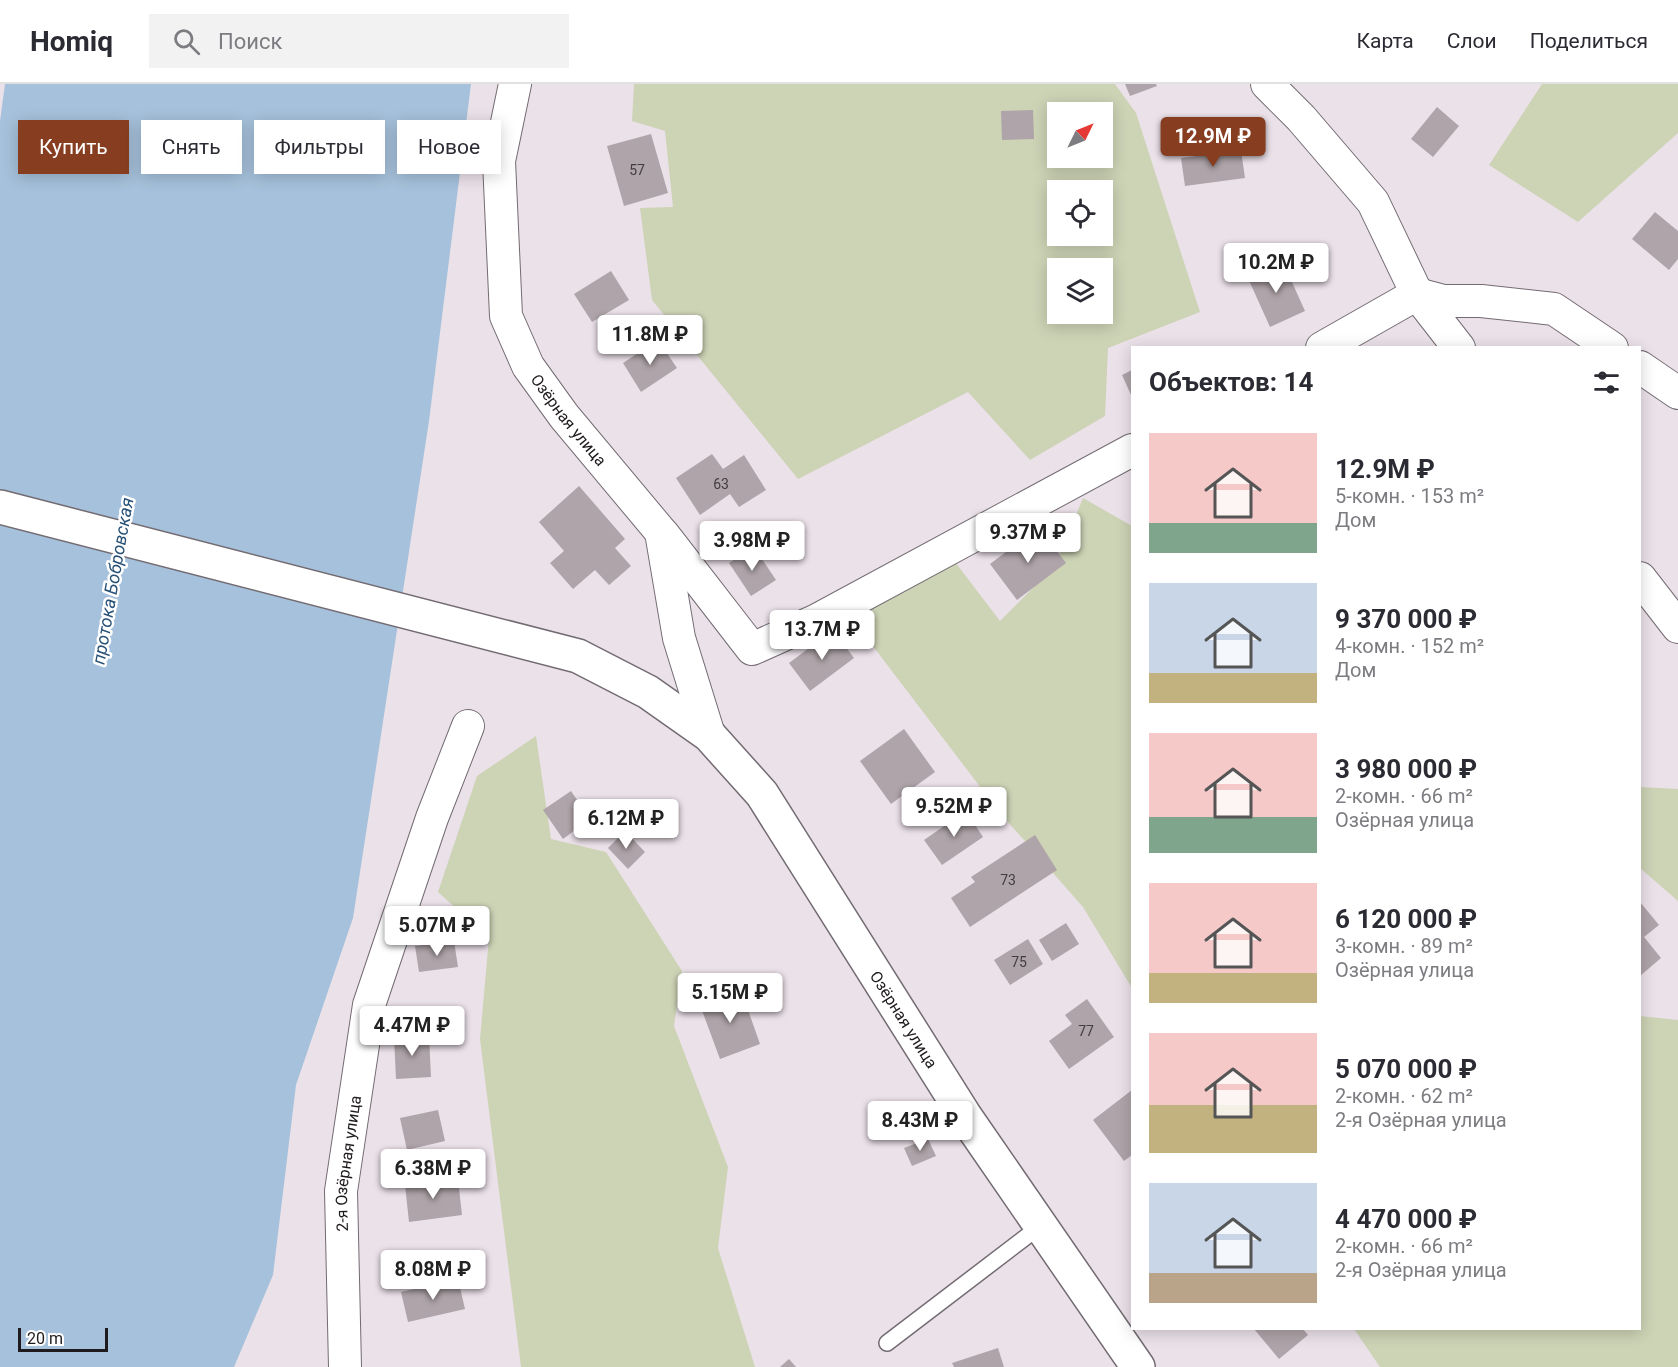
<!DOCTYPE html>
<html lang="ru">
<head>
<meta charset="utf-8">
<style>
	:root { --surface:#fff; --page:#f2f2f3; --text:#2b2b33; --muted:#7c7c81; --line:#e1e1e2; --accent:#863d20 }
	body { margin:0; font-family:Roboto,sans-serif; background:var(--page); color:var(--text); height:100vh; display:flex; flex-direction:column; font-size:22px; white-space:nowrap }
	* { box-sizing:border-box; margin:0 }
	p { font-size:20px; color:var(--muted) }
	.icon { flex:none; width:33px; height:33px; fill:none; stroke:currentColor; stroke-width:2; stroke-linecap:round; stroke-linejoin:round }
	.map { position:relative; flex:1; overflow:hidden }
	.drawer { position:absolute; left:1131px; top:262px; width:510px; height:984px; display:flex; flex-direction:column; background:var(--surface); border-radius:0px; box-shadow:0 3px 15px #0003 }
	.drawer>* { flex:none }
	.banner { position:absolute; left:18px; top:36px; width:570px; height:54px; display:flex; gap:12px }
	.needle { width:39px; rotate:47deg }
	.fabs { position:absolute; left:1047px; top:18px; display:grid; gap:12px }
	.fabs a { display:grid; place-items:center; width:66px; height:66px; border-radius:0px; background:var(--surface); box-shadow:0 3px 15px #0003; font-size:30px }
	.scale { position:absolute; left:18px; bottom:15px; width:90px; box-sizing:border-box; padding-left:6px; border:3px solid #1e1a1d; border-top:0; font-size:16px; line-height:21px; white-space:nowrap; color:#1e1a1d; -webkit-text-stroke:4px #fff; paint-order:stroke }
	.price { position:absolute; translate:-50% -51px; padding:0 14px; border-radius:6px; background:#fff; color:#222; font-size:20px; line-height:39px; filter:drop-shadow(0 2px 3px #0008) }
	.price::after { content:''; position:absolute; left:50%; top:36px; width:18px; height:14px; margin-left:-9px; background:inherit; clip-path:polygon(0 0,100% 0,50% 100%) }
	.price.on { background:var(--accent); color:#fff }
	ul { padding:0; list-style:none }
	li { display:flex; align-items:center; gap:18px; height:150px; padding:0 18px }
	li span { display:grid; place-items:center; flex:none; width:168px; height:120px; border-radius:0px; color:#555 }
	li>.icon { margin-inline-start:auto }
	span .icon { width:72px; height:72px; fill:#fffc; stroke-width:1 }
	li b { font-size:26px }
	h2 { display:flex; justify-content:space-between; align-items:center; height:72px; padding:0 18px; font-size:26px }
	.pill { padding:0 21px; border-radius:0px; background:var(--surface); box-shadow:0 3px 15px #0003; font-size:21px; line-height:54px }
	.pill.on { background:var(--accent); color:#fff }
	header { display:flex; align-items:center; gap:36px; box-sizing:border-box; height:84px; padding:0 30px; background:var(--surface); border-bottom:2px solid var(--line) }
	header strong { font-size:28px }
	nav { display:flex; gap:33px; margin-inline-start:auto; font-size:21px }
	.search { width:420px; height:54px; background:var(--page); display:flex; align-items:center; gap:15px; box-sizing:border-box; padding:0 21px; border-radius:0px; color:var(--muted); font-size:22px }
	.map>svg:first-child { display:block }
	.green { fill:#cdd3b5; fill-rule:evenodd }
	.water { fill:#a6c1db }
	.building { fill:#afa4a9 }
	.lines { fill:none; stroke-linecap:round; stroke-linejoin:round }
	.service-casing { stroke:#736b72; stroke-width:18 }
	.minor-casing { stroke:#736b72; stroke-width:34 }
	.tertiary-casing { stroke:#736b72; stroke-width:36 }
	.service { stroke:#fff; stroke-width:15 }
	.minor { stroke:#fff; stroke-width:32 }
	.tertiary { stroke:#fff; stroke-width:33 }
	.labels { text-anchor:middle; stroke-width:5; stroke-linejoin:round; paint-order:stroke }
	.number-label { font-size:14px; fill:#423c40 }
	.street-label { font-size:16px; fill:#1e1a1d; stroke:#fff }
	.water-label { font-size:18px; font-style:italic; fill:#285176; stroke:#fff }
</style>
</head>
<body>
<header>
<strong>Homiq</strong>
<div class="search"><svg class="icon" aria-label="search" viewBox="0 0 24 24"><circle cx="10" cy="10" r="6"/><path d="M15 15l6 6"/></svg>Поиск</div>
<nav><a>Карта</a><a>Слои</a><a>Поделиться</a></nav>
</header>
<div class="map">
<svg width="1678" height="1283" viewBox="0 0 1678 1283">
	<rect width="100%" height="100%" fill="#ebe1e9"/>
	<path class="green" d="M634 0H1115L1136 29 1200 228 1108 264 1105 332 1030 376 968 308 798 395 652 216 640 124 673 123 665 47 632 37ZM1058 28H1102V74H1058ZM1058 106H1102V152H1058ZM1058 184H1102V230H1058Z
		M1542 0H1678V49L1578 138 1489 81Z
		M1083 414 1132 442V904L1083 823 1000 729 850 532 952 474 1000 537 1055 482Z
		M536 652 551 755 606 768 682 887 674 942 728 1083 718 1164 755 1283H521L480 955 489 854 438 808 477 692Z
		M1640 703 1678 705V817L1640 784Z
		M1640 932 1678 936V1283H1380L1354 1245H1640Z"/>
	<path class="water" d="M5 0H471L429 337 353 834 296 1001 273 1191 234 1283H0V37Z"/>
	<path class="building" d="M1125 0H1156L1157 2 1130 12Z
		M1437 23 1459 42 1433 73 1411 55Z
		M1033 26 1034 55 1002 56 1001 27Z
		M651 50 668 109 624 122 607 62Z
		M1241 66 1245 94 1185 102 1181 74Z
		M1655 128 1678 147V175L1669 186 1632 155Z
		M1282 176 1305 227 1270 243 1247 192Z
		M611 187 629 216 592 238 574 210Z
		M658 256 677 284 641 308 623 279Z
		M1132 286V313L1122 291Z
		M712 370 723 385 744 371 766 406 739 423 730 410 700 431 676 394Z
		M579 402 625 455 615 464 631 482 609 501 595 486 573 505 550 479 564 467 539 438Z
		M1039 443 1066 479 1017 516 990 480Z
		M754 463 776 496 751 512 729 479Z
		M833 546 854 574 810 607 789 579Z
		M904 645 935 688 891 720 860 677Z
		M571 707 590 735 563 755 543 726Z
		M966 727 983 753 942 781 924 756Z
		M625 747 645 768 628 785 608 764Z
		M1035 751 1057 786 970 843 951 814 975 798 971 793Z
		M1640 818 1659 841 1644 853 1661 874 1640 892Z
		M1066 839 1079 860 1052 877 1039 856Z
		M1028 855 1043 880 1010 901 994 876Z
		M454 857 458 883 419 888 415 862Z
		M741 906 760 960 720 975 700 921Z
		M1087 915 1114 953 1069 985 1049 957 1072 940 1065 931Z
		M429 952 431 993 396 995 394 953Z
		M1132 1006V1071L1124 1077 1093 1036Z
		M438 1026 445 1057 407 1066 400 1034Z
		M928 1055 936 1072 912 1082 904 1064Z
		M458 1095 462 1131 409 1138 405 1101Z
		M458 1195 465 1225 408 1238 401 1208Z
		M1254 1245H1303L1308 1251 1279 1275Z
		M998 1264 1004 1283H954L952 1279Z
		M789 1275 796 1283H780Z"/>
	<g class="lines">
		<g class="service-casing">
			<path id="service" d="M887 1259 1039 1143"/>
		</g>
		<g class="minor-casing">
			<g id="minor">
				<path id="s1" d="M515 0 499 77 506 232 528 282 564 332 661 448 679 554 709 651"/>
				<path d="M1267 0 1301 34 1373 118 1417 210 1459 264"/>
				<path d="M1322 264 1417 210 1443 217H1481L1554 225 1612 264"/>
				<path d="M1640 283 1678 309"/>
				<path d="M663 450 752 565 817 536 1132 366"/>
				<path d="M1640 494 1678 543"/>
				<path id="s2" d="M345 1283 341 1107 369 921 432 734 468 642"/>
			</g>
		</g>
		<g class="tertiary-casing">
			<g id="tertiary">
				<path id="s3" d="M0 423 578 572 648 608 709 651 762 710 965 1032 1138 1283"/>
			</g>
		</g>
		<use href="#service" class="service"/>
		<use href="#minor" class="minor"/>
		<use href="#tertiary" class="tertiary"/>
	</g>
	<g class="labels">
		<g class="number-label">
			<text x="637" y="91">57</text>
			<text x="721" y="405">63</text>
			<text x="1008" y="801">73</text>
			<text x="1019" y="883">75</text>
			<text x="1086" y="952">77</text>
		</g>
		<g class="street-label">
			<text dy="6" stroke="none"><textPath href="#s1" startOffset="356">Озёрная улица</textPath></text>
			<text dy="6" stroke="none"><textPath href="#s3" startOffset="1096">Озёрная улица</textPath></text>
			<text dy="6" stroke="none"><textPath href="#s2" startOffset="204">2-я Озёрная улица</textPath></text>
		</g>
		<g class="water-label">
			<text transform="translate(113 497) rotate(-80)" y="6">протока Бобровская</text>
		</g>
	</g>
</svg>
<div class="fabs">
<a><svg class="needle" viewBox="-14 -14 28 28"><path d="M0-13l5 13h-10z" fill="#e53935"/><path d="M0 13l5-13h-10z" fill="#7c7c81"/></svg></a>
<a><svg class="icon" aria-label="locate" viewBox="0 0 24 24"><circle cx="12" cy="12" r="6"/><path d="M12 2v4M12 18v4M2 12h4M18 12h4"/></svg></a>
<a><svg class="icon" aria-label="layers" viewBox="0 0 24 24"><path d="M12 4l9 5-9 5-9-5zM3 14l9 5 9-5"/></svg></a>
</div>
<div class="scale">20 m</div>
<b class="price on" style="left:1213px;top:84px">12.9M ₽</b>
<b class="price" style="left:1276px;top:210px">10.2M ₽</b>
<b class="price" style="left:650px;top:282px">11.8M ₽</b>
<b class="price" style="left:1028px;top:480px">9.37M ₽</b>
<b class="price" style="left:752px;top:488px">3.98M ₽</b>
<b class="price" style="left:822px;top:577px">13.7M ₽</b>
<b class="price" style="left:954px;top:754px">9.52M ₽</b>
<b class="price" style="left:626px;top:766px">6.12M ₽</b>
<b class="price" style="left:437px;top:873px">5.07M ₽</b>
<b class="price" style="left:730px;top:940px">5.15M ₽</b>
<b class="price" style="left:412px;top:973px">4.47M ₽</b>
<b class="price" style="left:920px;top:1068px">8.43M ₽</b>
<b class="price" style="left:433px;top:1116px">6.38M ₽</b>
<b class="price" style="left:433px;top:1217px">8.08M ₽</b>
<div class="banner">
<a class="pill on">Купить</a>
<a class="pill">Снять</a>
<a class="pill">Фильтры</a>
<a class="pill">Новое</a>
</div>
<section class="drawer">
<h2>Объектов: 14<svg class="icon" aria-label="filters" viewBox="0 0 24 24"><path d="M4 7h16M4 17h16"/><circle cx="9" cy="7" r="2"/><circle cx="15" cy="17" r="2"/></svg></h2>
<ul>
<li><span style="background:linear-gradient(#f6c9c9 75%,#7fa58c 0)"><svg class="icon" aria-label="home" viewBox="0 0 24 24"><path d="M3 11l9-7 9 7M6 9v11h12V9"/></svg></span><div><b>12.9M ₽</b><p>5-комн. · 153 m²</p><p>Дом</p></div></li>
<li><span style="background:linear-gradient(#c9d6e8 75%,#c2b280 0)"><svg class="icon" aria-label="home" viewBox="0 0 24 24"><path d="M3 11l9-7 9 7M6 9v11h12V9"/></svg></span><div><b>9 370 000 ₽</b><p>4-комн. · 152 m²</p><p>Дом</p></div></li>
<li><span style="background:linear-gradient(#f6c9c9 70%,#7fa58c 0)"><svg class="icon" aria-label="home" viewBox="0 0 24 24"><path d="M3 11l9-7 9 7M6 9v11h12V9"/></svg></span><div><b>3 980 000 ₽</b><p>2-комн. · 66 m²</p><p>Озёрная улица</p></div></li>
<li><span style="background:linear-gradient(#f6c9c9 75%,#c2b280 0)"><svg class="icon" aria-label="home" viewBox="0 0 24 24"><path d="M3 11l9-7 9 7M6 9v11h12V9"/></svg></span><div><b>6 120 000 ₽</b><p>3-комн. · 89 m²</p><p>Озёрная улица</p></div></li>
<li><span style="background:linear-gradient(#f6c9c9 60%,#c2b280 0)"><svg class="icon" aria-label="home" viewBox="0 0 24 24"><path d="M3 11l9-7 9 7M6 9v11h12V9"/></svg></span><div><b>5 070 000 ₽</b><p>2-комн. · 62 m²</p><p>2-я Озёрная улица</p></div></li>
<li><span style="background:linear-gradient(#c9d6e8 75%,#b9a48a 0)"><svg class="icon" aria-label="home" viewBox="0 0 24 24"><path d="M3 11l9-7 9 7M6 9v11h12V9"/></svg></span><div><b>4 470 000 ₽</b><p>2-комн. · 66 m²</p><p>2-я Озёрная улица</p></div></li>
</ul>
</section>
</div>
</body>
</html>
